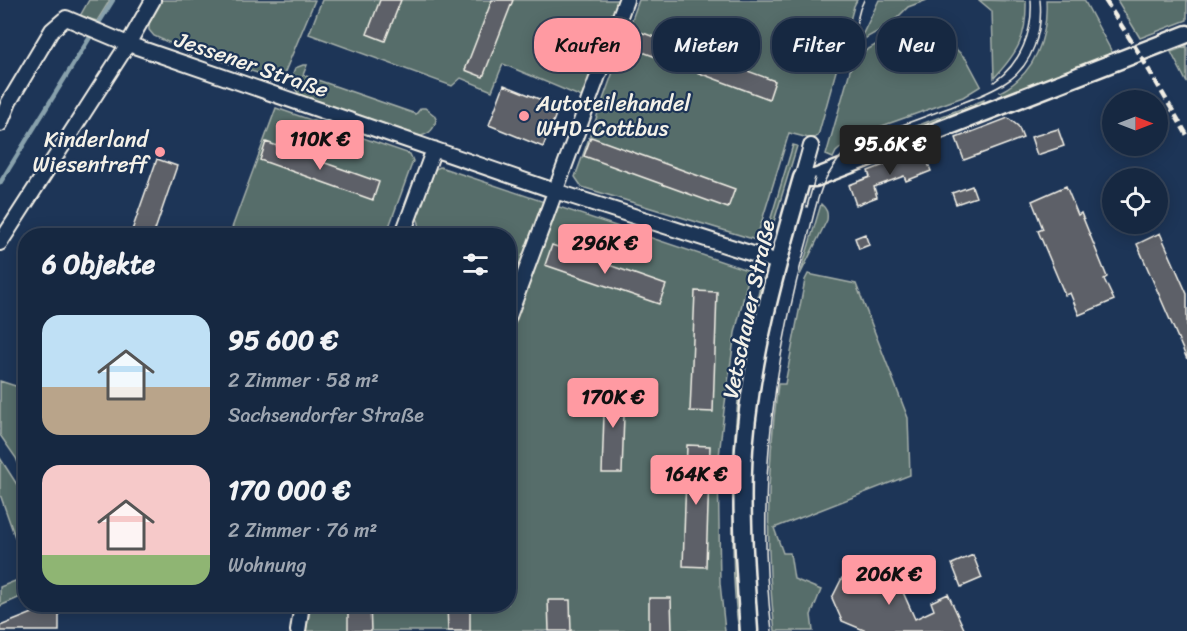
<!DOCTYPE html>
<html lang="de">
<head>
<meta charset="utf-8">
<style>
	:root { --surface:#162841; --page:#1f3048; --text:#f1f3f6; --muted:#9ea6b1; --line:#35445a; --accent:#ff9aa2 }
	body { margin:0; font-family:Sriracha,sans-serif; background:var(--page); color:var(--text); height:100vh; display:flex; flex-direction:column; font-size:22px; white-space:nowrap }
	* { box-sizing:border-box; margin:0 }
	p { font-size:20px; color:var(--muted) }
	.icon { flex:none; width:33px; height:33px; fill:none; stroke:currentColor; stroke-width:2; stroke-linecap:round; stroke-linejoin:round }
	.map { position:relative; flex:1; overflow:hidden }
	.side { position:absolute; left:18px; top:228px; width:498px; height:384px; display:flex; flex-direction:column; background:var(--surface); border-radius:24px; box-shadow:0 3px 15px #0003,0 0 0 2px var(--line) }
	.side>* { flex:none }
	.banner { position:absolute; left:534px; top:18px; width:562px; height:54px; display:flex; gap:12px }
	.needle { width:39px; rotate:90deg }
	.buttons { position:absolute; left:1102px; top:90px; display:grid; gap:12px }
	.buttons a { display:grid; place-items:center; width:66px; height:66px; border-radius:50%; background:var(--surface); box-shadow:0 3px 15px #0003,0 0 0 2px var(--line); font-size:30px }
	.price { position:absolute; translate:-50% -51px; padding:0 14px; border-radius:6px; background:var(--accent); color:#111; font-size:20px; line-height:39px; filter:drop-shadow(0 2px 3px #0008) }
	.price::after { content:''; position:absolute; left:50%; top:36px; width:18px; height:14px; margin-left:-9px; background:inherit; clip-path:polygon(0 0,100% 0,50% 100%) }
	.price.selected { background:#222; color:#fff }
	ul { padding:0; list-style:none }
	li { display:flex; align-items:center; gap:18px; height:150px; padding:0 24px }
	li span { display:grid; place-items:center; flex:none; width:168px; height:120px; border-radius:18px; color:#555 }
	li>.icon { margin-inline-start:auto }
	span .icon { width:72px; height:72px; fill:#fffc; stroke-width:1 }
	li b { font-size:26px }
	h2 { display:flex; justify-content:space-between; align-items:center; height:72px; padding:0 24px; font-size:26px }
	.pill { padding:0 21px; border-radius:24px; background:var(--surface); box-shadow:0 3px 15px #0003,0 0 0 2px var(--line); font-size:21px; line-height:54px }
	.pill.selected { background:var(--accent); color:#111 }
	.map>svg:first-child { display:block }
	.green { fill:#566d6a; stroke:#a5afa9; stroke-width:1.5 }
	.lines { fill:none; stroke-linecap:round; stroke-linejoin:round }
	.stream { stroke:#88a1ac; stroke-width:4.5 }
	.building { fill:#5d6168; stroke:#f4f1e8; stroke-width:1.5 }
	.minor-casing { stroke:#f4f1e8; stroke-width:18 }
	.tertiary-casing { stroke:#f4f1e8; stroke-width:21 }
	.minor { stroke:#1d3557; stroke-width:14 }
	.tertiary { stroke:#1d3557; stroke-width:16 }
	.tram { stroke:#f4f1e8; stroke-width:1.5 }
	.rail { stroke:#f4f1e8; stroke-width:4.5; stroke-dasharray:9 4.5; stroke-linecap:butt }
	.poi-dot { fill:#ff9aa2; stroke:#1d3557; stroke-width:2 }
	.labels { text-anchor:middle; stroke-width:4.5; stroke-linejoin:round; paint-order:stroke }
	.street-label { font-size:22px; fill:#f4f1e8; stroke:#1d3557 }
	.poi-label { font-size:22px; fill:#f4f1e8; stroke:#1d3557; text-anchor:start }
</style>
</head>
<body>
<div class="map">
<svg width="1187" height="631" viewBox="0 0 1187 631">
	<rect width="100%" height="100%" fill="#1d3557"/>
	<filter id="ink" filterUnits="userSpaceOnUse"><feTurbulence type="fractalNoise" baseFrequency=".0167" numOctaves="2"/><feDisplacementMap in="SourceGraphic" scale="12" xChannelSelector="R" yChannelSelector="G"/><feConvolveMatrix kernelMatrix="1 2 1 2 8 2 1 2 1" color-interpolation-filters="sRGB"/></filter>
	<g filter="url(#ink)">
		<path class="green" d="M89 0H110L97 21 80 16Z
			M161 0H315L284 74C280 78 278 79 272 78L172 44 154 36 149 30V20Z
			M322 0H619L584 98 503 64 492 91 461 78 452 86 309 34Z
			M639 0H857L854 6 818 136 812 139 789 133 756 240 582 187 575 177Z
			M879 0H927L908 7 891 24 859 42Z
			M979 0 1026 1C1027 37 1018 52 994 78L992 11Z
			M1046 0H1084L1113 54 1005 96 1000 92C1035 74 1048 38 1046 0Z
			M1117 0H1187V20L1140 38Z
			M905 33 930 34 952 45 967 60 981 86 963 97 854 136 836 152 833 158 826 155 851 67 865 51 884 40Z
			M1187 46V83L1171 52Z
			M303 65H307L303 75 416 114 421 108H425L434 115 436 119C435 129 429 134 421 136L299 94C293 87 290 77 295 68Z
			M984 100 983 107 847 159 860 148Z
			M276 108 410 154 413 161 386 235 229 236Z
			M793 145 797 146 768 241H764Z
			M440 167 750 271 735 333 724 410 718 466 720 583 725 631H306L311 605 508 604V236L414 235 419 223 417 218 433 170Z
			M821 204C827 209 828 213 827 220L800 275Z
			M808 274 856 284 908 418 910 475 774 528 783 553H790L794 579 821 590 811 615 813 631H775C765 549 767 466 778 384H785L805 280Z
			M762 278C765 294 756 316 753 332 747 357 743 382 740 408 733 482 734 557 742 631H739C733 593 733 555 733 517 733 468 734 420 742 372 748 340 755 309 762 278Z
			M0 381 25 389V480L16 458 0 435Z
			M0 458 25 497V566L0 494Z
			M25 577V595L0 606V587Z"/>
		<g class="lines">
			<path class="stream" d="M0 183 113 0"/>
		</g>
		<path class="building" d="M380 0H401L385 41 367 34Z
			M492 0H513L483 77 465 70Z
			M635 30 775 81 769 99 629 47Z
			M504 85 559 107 543 147 489 125Z
			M1008 118 1018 126 1023 138 964 160 956 138Z
			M1058 129 1064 146 1037 155 1031 137Z
			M591 137 735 189 728 208 584 156Z
			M266 142 379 182 373 200 260 160Z
			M923 150 931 171 906 181 904 176 874 187 877 197 856 205 849 185 870 177 868 171Z
			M157 159 177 166 153 236H130Z
			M972 186 976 197 956 204 952 193Z
			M1066 186 1078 215 1081 213 1107 277 1104 279 1114 300 1079 315 1070 293 1065 295 1038 231 1043 229 1032 201Z
			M1160 233 1187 294V359L1137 244Z
			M865 234 869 245 859 249 855 238Z
			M552 245 666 285 659 304 545 265Z
			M695 291 717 292 713 412 690 411Z
			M605 385 625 386 622 473H602Z
			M687 445 710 446 706 567 683 566Z
			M973 555 982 578 961 587 952 564Z
			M862 569 883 577 894 572 915 619 934 610 931 602 948 594 965 631H866L842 621 832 598 842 578Z
			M649 598H671L672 631H649Z
			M548 600H570L571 631H549Z
			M55 604H59V631H0V626Z
			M348 604H370L371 631H348Z
			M447 604H470V631H448Z"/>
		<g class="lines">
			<g class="minor-casing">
				<path id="minor" d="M0 124 9 102 52 30 66 18 128 44 555 191 778 262
					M802 178 811 146
					M402 236 434 149
					M0 243 128 44 153 0
					M508 319 626 0
					M298 631 302 604"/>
			</g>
			<g class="tertiary-casing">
				<path id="tertiary" d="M749 631C745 571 740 510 744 449 751 356 776 267 802 178H815L1187 34"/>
			</g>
			<use href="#minor" class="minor"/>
			<use href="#tertiary" class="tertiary"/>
			<path class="tram" d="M847 60 860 9 864 0
				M994 82C1021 63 1033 32 1031 0
				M807 207 815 178
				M772 631C756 499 771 372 806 245 812 224 818 188 830 172 837 161 846 148 857 142 867 136 881 133 891 129 911 122 931 114 951 107 969 100 988 94 1005 83 1033 66 1043 31 1040 0"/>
			<path class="rail" d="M1105 0 1139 53 1187 135"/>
		</g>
	</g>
	<g class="poi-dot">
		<circle cx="524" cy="116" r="6"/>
		<circle cx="160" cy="152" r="6"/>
	</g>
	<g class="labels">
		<g class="street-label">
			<text transform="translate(252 64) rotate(19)" y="8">Jessener Straße</text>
			<text transform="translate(748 309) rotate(-78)" y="8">Vetschauer Straße</text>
		</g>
		<g class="poi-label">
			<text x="536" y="111">Autoteilehandel<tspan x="536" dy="25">WHD-Cottbus</tspan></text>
			<text x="148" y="147" text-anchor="end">Kinderland<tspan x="148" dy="25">Wiesentreff</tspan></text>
		</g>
	</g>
</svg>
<div class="buttons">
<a><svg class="needle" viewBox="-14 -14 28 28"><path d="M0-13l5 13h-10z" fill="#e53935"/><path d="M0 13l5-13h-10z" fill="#9ea6b1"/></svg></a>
<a><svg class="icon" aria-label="locate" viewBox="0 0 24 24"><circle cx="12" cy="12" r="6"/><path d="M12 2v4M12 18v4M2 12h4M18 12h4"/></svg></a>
</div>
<b class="price" style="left:320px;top:171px">110K €</b>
<b class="price selected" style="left:890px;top:176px">95.6K €</b>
<b class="price" style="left:605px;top:275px">296K €</b>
<b class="price" style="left:613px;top:429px">170K €</b>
<b class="price" style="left:696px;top:506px">164K €</b>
<b class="price" style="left:889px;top:606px">206K €</b>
<div class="banner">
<a class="pill selected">Kaufen</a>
<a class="pill">Mieten</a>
<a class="pill">Filter</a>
<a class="pill">Neu</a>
</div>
<section class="side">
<h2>6 Objekte<svg class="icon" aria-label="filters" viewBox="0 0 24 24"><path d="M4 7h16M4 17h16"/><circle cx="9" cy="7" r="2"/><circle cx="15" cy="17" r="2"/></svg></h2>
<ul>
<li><span style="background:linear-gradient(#bfe0f5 60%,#b9a48a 0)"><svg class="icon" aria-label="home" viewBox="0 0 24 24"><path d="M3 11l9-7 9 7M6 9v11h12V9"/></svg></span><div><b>95 600 €</b><p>2 Zimmer · 58 m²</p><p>Sachsendorfer Straße</p></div></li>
<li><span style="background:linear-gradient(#f6c9c9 75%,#8fb573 0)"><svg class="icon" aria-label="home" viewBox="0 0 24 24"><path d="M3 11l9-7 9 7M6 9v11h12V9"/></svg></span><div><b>170 000 €</b><p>2 Zimmer · 76 m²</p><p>Wohnung</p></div></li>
</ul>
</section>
</div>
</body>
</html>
